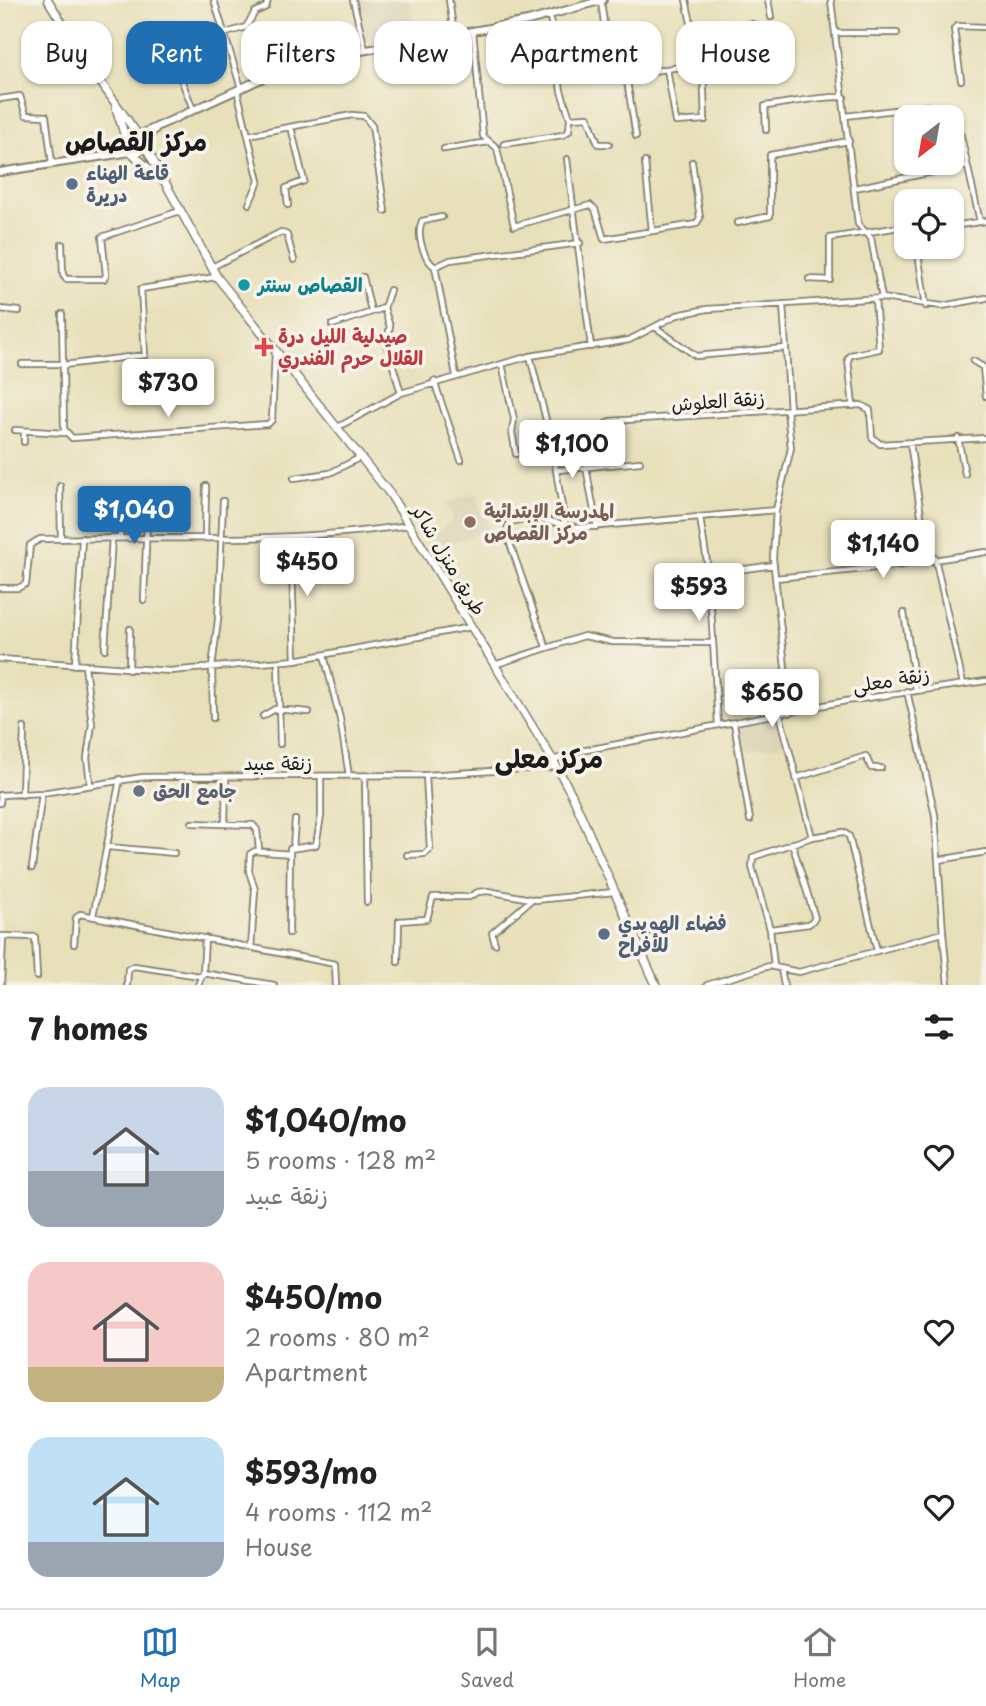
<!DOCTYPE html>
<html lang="en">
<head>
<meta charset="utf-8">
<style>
	:root { --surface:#fff; --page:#f2f2f2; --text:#222; --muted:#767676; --line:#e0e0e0; --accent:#1f6fb2 }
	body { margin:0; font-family:"Playpen Sans","Playpen Sans Arabic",sans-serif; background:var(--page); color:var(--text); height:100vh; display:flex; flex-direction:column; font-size:26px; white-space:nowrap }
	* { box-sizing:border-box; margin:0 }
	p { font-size:23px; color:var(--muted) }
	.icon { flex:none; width:38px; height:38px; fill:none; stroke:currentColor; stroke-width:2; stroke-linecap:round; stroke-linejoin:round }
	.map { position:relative; height:985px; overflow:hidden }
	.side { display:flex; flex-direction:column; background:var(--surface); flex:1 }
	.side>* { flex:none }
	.hud { position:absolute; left:21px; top:21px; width:945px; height:63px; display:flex; gap:14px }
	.needle { width:46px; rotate:211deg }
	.tools { position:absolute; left:894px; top:105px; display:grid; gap:14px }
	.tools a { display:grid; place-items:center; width:70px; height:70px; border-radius:14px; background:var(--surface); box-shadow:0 2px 5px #0004; font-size:35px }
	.price { position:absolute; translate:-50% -60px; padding:0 16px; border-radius:7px; background:#fff; color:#222; font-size:23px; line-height:46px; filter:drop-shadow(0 2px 4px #0008) }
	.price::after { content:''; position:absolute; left:50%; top:42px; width:21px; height:16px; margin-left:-10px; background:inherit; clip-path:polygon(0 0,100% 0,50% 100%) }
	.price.on { background:var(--accent); color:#fff }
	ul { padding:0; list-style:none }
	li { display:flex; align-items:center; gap:21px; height:175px; padding:0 28px }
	li span { display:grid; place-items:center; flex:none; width:196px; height:140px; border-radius:21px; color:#555 }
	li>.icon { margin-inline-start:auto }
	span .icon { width:84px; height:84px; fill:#fffc; stroke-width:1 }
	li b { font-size:30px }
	h2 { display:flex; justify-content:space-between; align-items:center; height:84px; padding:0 28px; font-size:30px }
	.tag { padding:0 24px; border-radius:21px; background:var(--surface); box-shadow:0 2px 5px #0004; font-size:24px; line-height:63px }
	.tag.on { background:var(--accent); color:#fff }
	.menu { display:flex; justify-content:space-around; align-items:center; height:98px; border-top:2px solid var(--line); background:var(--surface); font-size:19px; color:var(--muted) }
	.menu a { display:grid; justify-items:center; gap:4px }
	.menu .on { color:var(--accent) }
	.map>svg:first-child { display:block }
	.built { fill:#dbd3b4 }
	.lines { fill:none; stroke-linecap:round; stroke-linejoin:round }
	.minor-casing { stroke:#827e6b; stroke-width:8 }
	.tertiary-casing { stroke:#827e6b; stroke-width:10 }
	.primary-casing { stroke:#827e6b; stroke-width:10 }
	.minor { stroke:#fff; stroke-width:4.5 }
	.tertiary { stroke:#fff; stroke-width:6 }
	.primary { stroke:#fff; stroke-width:7 }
	.service-dot { fill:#5c6f8a; stroke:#f7f3e8; stroke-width:2.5 }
	.culture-dot { fill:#0f9aa8; stroke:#f7f3e8; stroke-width:2.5 }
	.health-dot { fill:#e0444e; stroke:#f7f3e8; stroke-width:2.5 }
	.education-dot { fill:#8d6e63; stroke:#f7f3e8; stroke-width:2.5 }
	.worship-dot { fill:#6b7280; stroke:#f7f3e8; stroke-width:2.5 }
	.labels { text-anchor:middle; stroke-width:7; stroke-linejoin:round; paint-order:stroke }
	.service-label { font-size:19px; font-weight:bold; fill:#4e5e75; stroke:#f7f3e8; text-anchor:start }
	.culture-label { font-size:19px; font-weight:bold; fill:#0d838f; stroke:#f7f3e8; text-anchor:start }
	.health-label { font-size:19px; font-weight:bold; fill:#be3a42; stroke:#f7f3e8; text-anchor:start }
	.street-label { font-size:19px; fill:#1c1c1c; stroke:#f7f3e8 }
	.education-label { font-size:19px; font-weight:bold; fill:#785e54; stroke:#f7f3e8; text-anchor:start }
	.worship-label { font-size:19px; font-weight:bold; fill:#5b616d; stroke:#f7f3e8; text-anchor:start }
	.district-label { font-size:26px; font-weight:bold; fill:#1c1c1c; stroke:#f7f3e8 }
</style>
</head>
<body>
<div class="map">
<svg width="986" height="985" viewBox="0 0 986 985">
	<rect width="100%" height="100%" fill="#f7f3e8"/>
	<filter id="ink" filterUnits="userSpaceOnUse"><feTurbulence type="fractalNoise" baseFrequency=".0143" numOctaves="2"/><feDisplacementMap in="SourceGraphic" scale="14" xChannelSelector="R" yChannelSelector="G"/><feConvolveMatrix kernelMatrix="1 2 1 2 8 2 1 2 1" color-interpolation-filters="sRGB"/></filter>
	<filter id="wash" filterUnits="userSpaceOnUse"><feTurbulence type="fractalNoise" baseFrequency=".00686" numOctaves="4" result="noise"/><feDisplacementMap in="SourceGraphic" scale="28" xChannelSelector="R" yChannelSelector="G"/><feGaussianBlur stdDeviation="1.57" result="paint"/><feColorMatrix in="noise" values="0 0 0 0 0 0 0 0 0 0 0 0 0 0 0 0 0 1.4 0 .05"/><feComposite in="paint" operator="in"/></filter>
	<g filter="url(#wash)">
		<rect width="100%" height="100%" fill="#e8e0ba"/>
		<path class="built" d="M355 0H410L414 26 373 34 374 41 370 42 365 38Z
			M476 493 481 514 485 513 489 528 437 549 431 538 453 519 446 503Z
			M776 719 785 744 741 752 737 728 740 725Z"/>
	</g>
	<g filter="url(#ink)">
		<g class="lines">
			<g class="minor-casing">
				<path id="minor" d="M214 0 241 88
					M353 0 365 49
					M449 0 454 34
					M686 0 691 23 698 29 752 24
					M768 0 771 17
					M831 0 858 224 871 238 882 298
					M601 1 611 74 620 76 693 65 703 67 705 120 676 122 667 69
					M161 29 193 109
					M473 31 483 136 497 148 514 226 590 205 595 209 604 239 696 224 700 218 692 162
					M835 33H897
					M223 34 246 27 255 12 266 7 268 0
					M626 75 636 136
					M961 80 954 29 957 26 986 27
					M237 90 259 181 249 204
					M0 99 20 96 26 115 46 116 52 163
					M846 116 927 106 934 117
					M570 118 588 117 598 144H609
					M766 130 765 106C792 103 817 96 844 97
					M248 135 352 115 364 116 372 126 385 211
					M961 136 980 222
					M504 144 563 135 569 131 570 118 561 91 550 16
					M444 149 489 142
					M567 159 591 347
					M645 162 652 231
					M855 188 967 165
					M288 205 286 188 304 181 291 127
					M442 217 422 221C416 235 423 258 435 267L456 375
					M737 223 770 216V155L849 141
					M952 226 986 221
					M62 244 63 275 66 279H104L106 275 102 237 180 211
					M917 247 926 306
					M212 267 281 232 287 235 294 260
					M435 267 450 260 580 243
					M363 277 371 311
					M809 279 830 280V238L906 226
					M390 290 384 308 390 327 386 342 401 393
					M783 304 790 410
					M0 309 19 311
					M62 314 64 429 72 438 268 424 272 420 275 352
					M332 325 384 308
					M655 327 696 356 786 348
					M530 356 629 340 677 315 707 309 882 298 942 306 986 298
					M973 361 983 367 986 396
					M22 364H64
					M502 364 514 419 512 432 516 454
					M64 365 145 355 141 289 216 277
					M434 381 461 460
					M853 406 848 359 851 355 879 349 875 299
					M338 427 401 393 530 356 551 440 595 431 610 421 861 405 870 410 872 437 880 444 986 438
					M15 430 65 433
					M24 431V442
					M958 438 965 474
					M551 440 565 525
					M910 443 926 548
					M586 467 597 527
					M558 470 640 462
					M294 478 330 473 361 457
					M60 486 61 539
					M776 510 791 448 787 410
					M700 518 709 574 718 725
					M120 537 123 504
					M291 537 295 660
					M205 538 206 486
					M935 558 963 684
					M709 574 774 565
					M776 578 895 566 986 552
					M0 588H18L26 584 30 545 40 539C163 536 287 544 409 525
					M144 600 148 492
					M904 613 916 690
					M546 647 506 532 510 522 533 517 578 528 776 510 773 558 790 713
					M105 649 112 537
					M324 655 340 719 349 776
					M0 659 170 671 295 660 471 627
					M278 662 280 744
					M75 665 82 538
					M494 665 584 636 613 642 712 643
					M85 666 92 724 87 758 90 783
					M129 670 130 629
					M780 715 812 837
					M263 716 275 709 309 712
					M213 718 212 667 218 620 223 501
					M734 723 750 820
					M553 760 581 751 846 701 986 681
					M365 776 367 902
					M796 778 866 756 871 768H881
					M0 795 42 793 143 777 426 775 557 767
					M22 795 24 728
					M0 803 1 795
					M192 823 253 825 257 830 259 850
					M225 824 226 777
					M108 847 174 853
					M293 848 295 820
					M407 855 424 854 430 849 426 775
					M939 860 986 852
					M32 868 42 793
					M93 916 120 779
					M770 929 809 924 815 918 792 843
					M289 933 290 849 316 845 321 816V777
					M943 933 948 985
					M0 936 35 937 37 977
					M74 944 76 918 80 914 335 964 336 985
					M495 944 492 933 531 900
					M251 948 255 890 249 871 250 854 255 851 290 854
					M398 962 399 921 427 919 433 897H469L478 892 488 891 536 900 614 892
					M774 966 770 929 752 867 753 857 812 837 843 832 849 836 877 951
					M781 969 784 985
					M203 973 274 985
					M1 985 3 936
					M127 985 128 969 134 966 200 976
					M198 985 203 973 205 938
					M707 985 769 966 799 972 943 933 935 815 907 691"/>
			</g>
			<g class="tertiary-casing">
				<path id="tertiary" d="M139 135 272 74 311 60 528 21 603 0
					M144 142 157 127
					M104 154 117 149 125 141
					M0 172 131 152"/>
			</g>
			<g class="primary-casing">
				<path id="primary" d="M48 0 87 63 138 135
					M116 108 126 140
					M125 144a9 9 0 1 1 18 0a9 9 0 1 1-18 0Z
					M144 144 217 277 390 494 553 760 572 795 656 985
					M132 153 160 179"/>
			</g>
			<use href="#minor" class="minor"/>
			<use href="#tertiary" class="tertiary"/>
			<use href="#primary" class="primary"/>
		</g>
	</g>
	<g class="service-dot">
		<circle cx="72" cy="184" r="7"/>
		<circle cx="604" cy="934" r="7"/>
	</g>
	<circle class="culture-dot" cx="244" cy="285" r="7"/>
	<path class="health-dot" d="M260.5 336.5h7v7h7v7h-7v7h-7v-7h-7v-7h7z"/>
	<circle class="education-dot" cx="470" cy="522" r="7"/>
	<circle class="worship-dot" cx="139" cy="791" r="7"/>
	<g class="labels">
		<g class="service-label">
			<text x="86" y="180">قاعة الهناء<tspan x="86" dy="22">دريرة</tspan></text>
			<text x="618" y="930">فضاء الهويدي<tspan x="618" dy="22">للأفراح</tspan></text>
		</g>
		<g class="culture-label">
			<text x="258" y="292">القصاص سنتر</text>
		</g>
		<g class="health-label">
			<text x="278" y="343">صيدلية الليل درة<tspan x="278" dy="22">القلال حرم الفندري</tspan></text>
		</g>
		<g class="street-label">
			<text transform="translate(718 401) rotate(-4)" y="7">زنقة العلوش</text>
			<text transform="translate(449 560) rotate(59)" y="7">طريق منزل شاكر</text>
			<text transform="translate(891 680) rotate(-9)" y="7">زنقة معلى</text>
			<text x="278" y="770">زنقة عبيد</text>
		</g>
		<g class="education-label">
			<text x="484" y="518">المدرسة الإبتدائية<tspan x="484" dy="22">مركز القصاص</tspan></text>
		</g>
		<g class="worship-label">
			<text x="153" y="798">جامع الحق</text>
		</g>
		<g class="district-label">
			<text x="136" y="151">مركز القصاص</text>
			<text x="549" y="768">مركز معلى</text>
		</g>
	</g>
</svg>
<div class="tools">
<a><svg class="needle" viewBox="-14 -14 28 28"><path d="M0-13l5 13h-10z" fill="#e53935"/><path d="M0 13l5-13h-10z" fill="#767676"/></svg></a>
<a><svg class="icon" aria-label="locate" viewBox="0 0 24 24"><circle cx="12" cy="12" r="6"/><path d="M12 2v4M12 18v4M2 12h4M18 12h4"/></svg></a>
</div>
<b class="price" style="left:168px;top:419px">$730</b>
<b class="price" style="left:572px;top:480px">$1,100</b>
<b class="price on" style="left:134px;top:546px">$1,040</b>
<b class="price" style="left:883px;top:580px">$1,140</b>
<b class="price" style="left:307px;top:598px">$450</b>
<b class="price" style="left:699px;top:623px">$593</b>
<b class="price" style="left:772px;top:729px">$650</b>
<div class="hud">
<a class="tag">Buy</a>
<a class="tag on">Rent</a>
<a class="tag">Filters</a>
<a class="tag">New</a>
<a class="tag">Apartment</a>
<a class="tag">House</a>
</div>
</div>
<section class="side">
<h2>7 homes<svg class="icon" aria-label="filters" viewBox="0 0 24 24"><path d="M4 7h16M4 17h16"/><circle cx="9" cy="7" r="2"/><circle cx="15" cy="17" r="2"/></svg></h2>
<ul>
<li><span style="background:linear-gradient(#c9d6e8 60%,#9aa5b1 0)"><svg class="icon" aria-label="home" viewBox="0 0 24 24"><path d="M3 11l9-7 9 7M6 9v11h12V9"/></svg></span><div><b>$1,040/mo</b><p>5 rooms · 128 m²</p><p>زنقة عبيد</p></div><svg class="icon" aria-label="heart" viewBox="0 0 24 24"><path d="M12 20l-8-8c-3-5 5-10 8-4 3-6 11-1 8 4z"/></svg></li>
<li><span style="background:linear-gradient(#f6c9c9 75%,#c2b280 0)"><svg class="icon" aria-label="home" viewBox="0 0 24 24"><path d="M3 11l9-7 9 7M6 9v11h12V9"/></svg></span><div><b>$450/mo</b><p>2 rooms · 80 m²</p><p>Apartment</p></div><svg class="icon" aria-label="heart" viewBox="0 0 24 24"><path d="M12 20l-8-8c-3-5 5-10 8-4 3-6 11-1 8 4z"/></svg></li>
<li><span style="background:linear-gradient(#bfe0f5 75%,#9aa5b1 0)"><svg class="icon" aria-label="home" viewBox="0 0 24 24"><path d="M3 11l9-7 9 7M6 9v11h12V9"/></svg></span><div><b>$593/mo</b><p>4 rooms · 112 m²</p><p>House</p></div><svg class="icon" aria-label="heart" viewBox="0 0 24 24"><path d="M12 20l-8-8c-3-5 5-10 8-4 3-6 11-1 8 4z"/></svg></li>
</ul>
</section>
<nav class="menu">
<a class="on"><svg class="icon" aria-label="map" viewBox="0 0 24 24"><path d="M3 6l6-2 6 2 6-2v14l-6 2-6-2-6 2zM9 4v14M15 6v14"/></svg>Map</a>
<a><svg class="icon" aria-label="saved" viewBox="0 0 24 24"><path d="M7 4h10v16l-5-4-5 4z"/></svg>Saved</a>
<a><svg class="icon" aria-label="home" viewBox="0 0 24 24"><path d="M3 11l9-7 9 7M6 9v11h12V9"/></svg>Home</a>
</nav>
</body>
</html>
